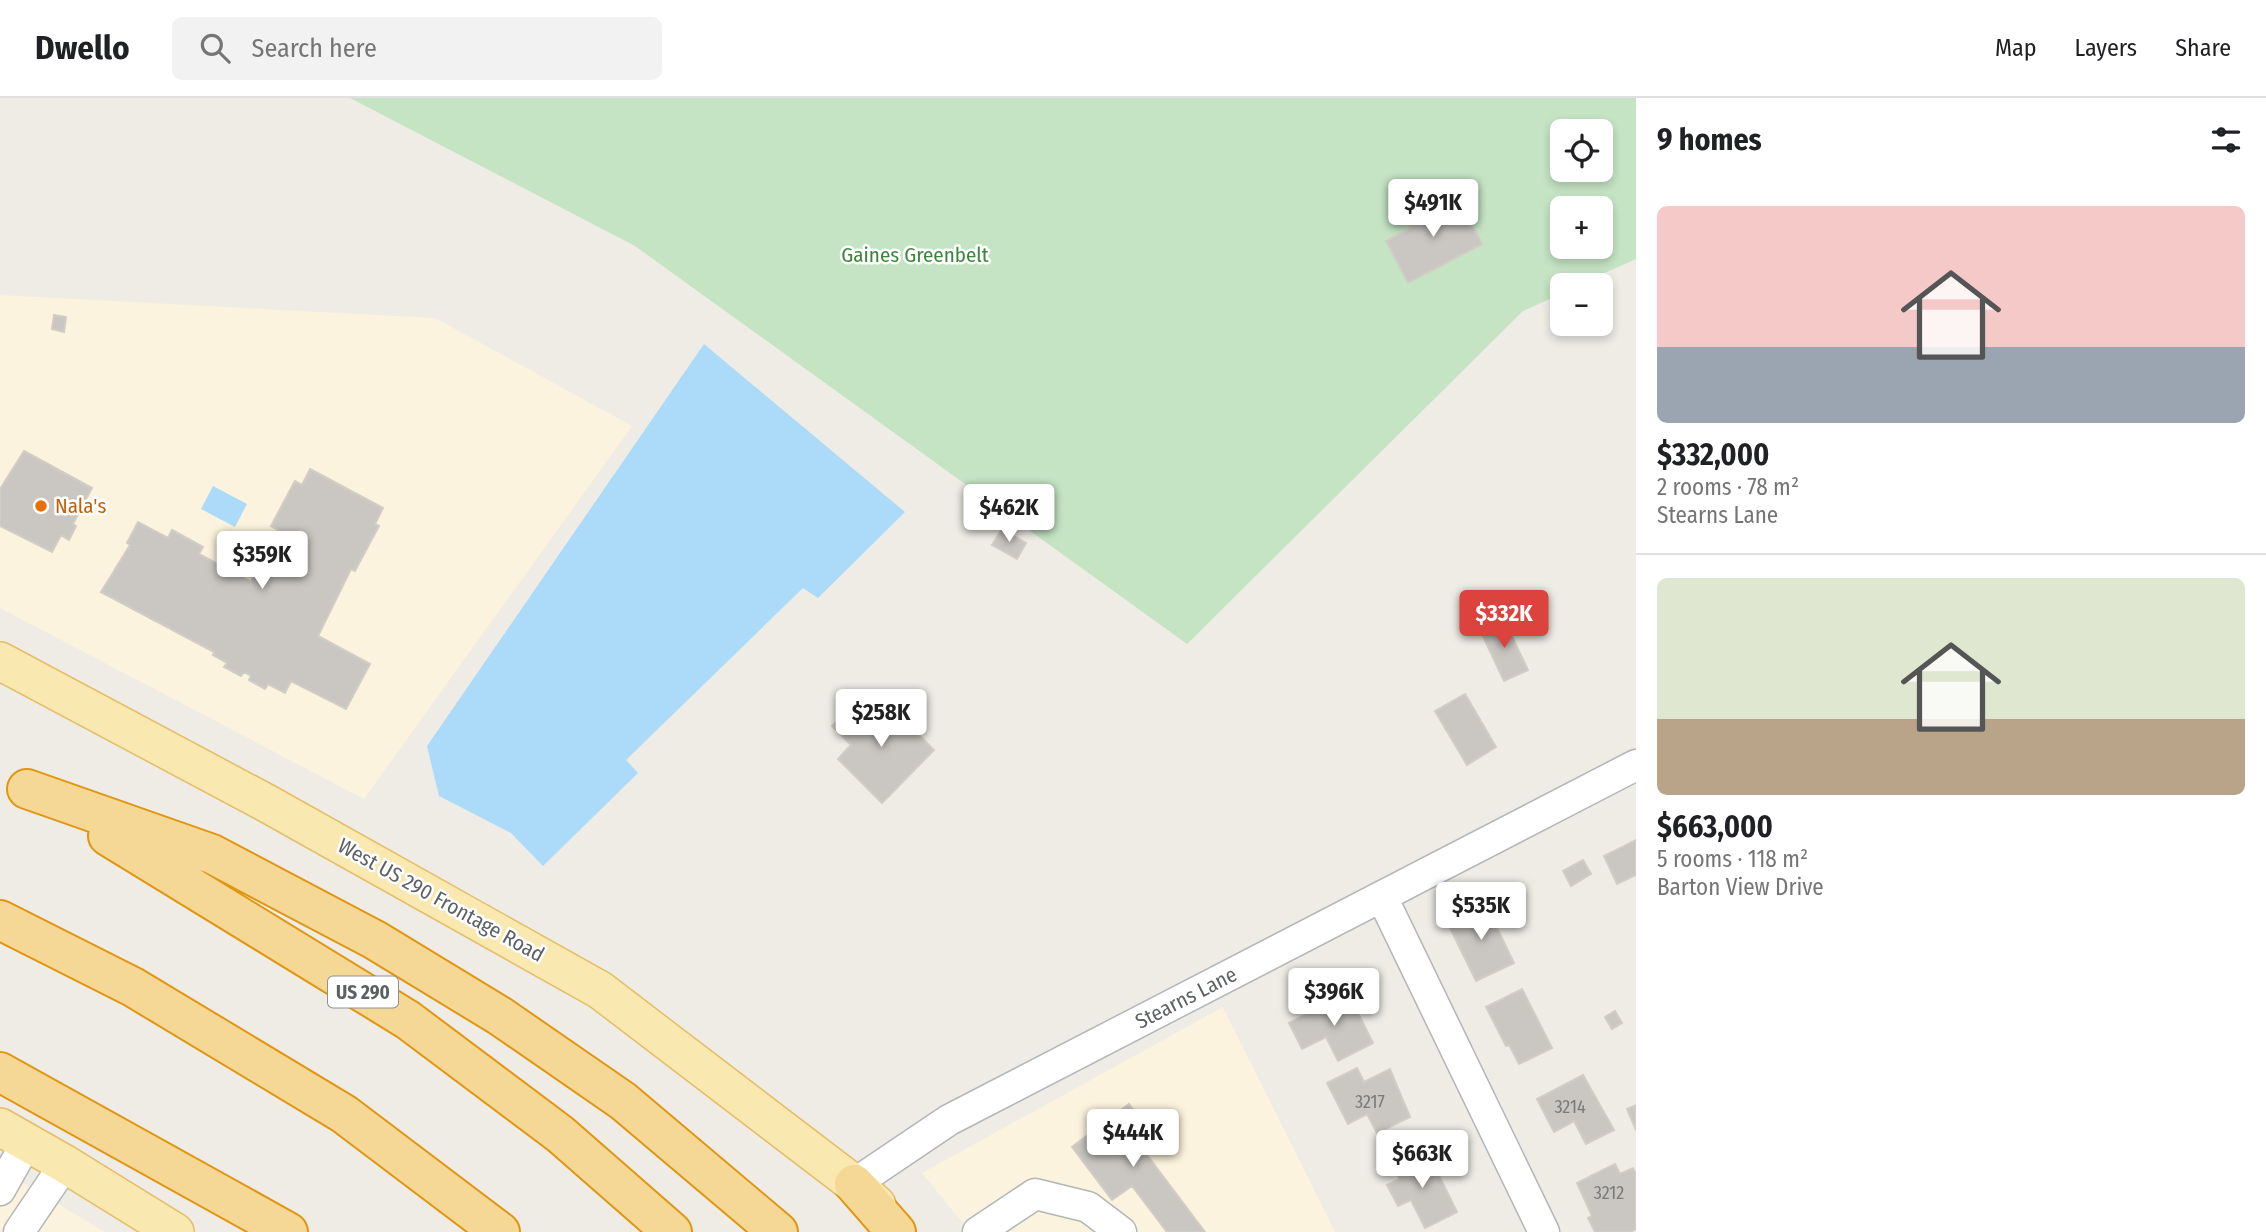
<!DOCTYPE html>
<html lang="en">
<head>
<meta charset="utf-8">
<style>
	:root { --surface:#fff; --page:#f2f2f2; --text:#202124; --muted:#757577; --line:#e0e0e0; --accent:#dc423e }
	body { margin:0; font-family:"Fira Sans Condensed",sans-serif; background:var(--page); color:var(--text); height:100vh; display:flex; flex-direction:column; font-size:26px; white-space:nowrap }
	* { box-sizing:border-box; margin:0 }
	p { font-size:23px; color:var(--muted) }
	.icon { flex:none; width:38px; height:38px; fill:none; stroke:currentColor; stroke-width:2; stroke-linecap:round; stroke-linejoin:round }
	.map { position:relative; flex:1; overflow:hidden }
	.panel { display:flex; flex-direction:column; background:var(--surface); width:630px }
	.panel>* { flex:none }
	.fabs { position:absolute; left:1550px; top:21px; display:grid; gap:14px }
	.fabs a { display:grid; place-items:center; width:63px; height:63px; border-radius:10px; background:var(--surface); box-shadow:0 4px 10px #0003; font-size:35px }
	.price { position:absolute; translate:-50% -60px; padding:0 16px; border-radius:7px; background:#fff; color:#222; font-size:23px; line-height:46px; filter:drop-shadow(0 2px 4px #0008) }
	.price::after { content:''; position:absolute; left:50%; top:42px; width:21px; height:16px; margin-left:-10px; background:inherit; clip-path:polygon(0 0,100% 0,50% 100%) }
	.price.active { background:var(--accent); color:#fff }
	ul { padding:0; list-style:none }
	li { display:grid; align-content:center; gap:14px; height:371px; padding:0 21px }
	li+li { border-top:2px solid var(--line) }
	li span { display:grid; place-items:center; height:217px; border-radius:10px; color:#555 }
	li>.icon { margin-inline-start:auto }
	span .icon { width:126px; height:126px; fill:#fffc; stroke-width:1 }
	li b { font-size:30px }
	h2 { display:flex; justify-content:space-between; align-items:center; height:84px; padding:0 21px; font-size:30px }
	header { display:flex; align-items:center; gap:42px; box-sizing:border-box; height:98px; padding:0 35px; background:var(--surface); border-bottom:2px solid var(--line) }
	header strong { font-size:33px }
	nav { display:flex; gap:38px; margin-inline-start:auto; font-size:24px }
	.search { width:490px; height:63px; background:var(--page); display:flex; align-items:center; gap:18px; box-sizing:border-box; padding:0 24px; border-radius:10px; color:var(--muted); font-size:26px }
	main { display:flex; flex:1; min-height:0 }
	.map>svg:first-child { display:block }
	.commercial { fill:#fbf3dd }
	.green { fill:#c5e4c4; fill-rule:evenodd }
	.water { fill:#abdbf8 }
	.building { fill:#cac7c2; stroke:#d2cdc4; stroke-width:2 }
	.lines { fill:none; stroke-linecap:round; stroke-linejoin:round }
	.minor-casing { stroke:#b3b6b9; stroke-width:33 }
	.major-casing { stroke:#e6bc66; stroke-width:40 }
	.highway-casing { stroke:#e19612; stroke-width:42 }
	.minor { stroke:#fff; stroke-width:30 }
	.major { stroke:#f9e9b0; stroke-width:37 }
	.highway { stroke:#f5d896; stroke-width:38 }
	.food-dot { fill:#e8710a; stroke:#fff; stroke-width:2.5 }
	.labels { text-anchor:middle; stroke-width:5; stroke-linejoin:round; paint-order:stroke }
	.number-label { font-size:18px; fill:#787a7c }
	.shield { fill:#fff; stroke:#8e9092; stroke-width:2 }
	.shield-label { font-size:19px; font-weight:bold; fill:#5d6164 }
	.park-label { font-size:21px; fill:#3d843d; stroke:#fff }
	.food-label { font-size:21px; fill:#c56008; stroke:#fff; text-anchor:start }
	.street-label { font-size:21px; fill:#5d6164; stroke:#fff }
</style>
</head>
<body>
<header>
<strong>Dwello</strong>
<div class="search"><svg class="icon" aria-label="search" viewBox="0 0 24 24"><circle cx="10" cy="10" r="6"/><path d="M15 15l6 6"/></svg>Search here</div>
<nav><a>Map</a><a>Layers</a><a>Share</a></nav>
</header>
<main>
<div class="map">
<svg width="1636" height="1134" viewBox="0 0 1636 1134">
	<rect width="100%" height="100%" fill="#eeece5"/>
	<path class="commercial" d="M0 197 435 220 632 328 364 701 0 510Z
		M1223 909 1335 1134H970L922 1075Z
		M0 1071 105 1134H0Z"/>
	<path class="green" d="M350 0H1636V161L1578 187H1563V195L1523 213 1187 546 635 148ZM1563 33H1601V72H1563ZM1563 110H1601V149H1563Z"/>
	<path class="water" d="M704 246 905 414 818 500 803 490 626 662 638 675 543 768 511 735 439 698 427 648Z
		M213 388 247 406 235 429 201 411Z"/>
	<path class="building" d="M1442 99 1447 108 1459 102 1482 146 1408 185 1386 143 1411 130 1404 118Z
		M54 217 66 219 64 234 52 231Z
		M24 353 92 390 73 426 76 428 69 442 61 437 52 454 0 428V391Z
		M310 371 383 410 375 426 379 428 355 473 351 471 318 538 370 566 346 611 291 583 285 595 268 586 265 591 249 582 251 578 244 574 241 578 224 569 227 565 213 557 214 554 101 494 130 447 127 445 138 424 168 440 172 432 203 449 199 456 251 484 278 432 271 428 295 383 302 387Z
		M1002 431 1026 445 1017 461 992 447Z
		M1503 520 1528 572 1504 583 1480 532Z
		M1465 596 1496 649 1467 667 1435 613Z
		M856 604 875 624 890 608 934 652 882 705 838 661 851 647 832 628Z
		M1636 742V777L1617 786 1604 758Z
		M1583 762 1591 776 1571 788 1563 773Z
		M1485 805 1514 865 1476 883 1447 824Z
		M1522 891 1552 950 1519 966 1509 947 1506 948 1486 909Z
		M1348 895 1373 945 1338 963 1326 939 1302 951 1289 925Z
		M1615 913 1622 925 1612 931 1605 919Z
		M1357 970 1364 984 1390 971 1410 1019 1377 1035 1367 1016 1348 1026 1327 985Z
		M1583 977 1614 1032 1586 1046 1574 1023 1554 1034 1537 1001Z
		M1129 1006 1154 1039 1141 1049 1205 1134H1167L1132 1088 1112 1102 1072 1049Z
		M1636 1007V1032L1627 1011Z
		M1427 1053 1457 1114 1425 1130 1411 1102 1398 1108 1387 1087 1400 1081 1394 1069Z
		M1615 1066 1620 1076 1633 1070 1636 1076V1131L1630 1134H1595L1588 1120 1592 1118 1577 1085Z"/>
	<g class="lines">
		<g class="minor-casing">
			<path id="minor" d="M1382 799 1544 1134
				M854 1086 949 1022 1636 667
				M0 1092 27 1044
				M19 1134 65 1066
				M978 1134 1035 1096 1088 1109 1121 1134"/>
		</g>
		<g class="major-casing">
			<path id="major" d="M0 563 268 706 600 892 854 1086 877 1107
				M0 1029 65 1066 175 1134"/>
		</g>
		<g class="highway-casing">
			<path id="highway" d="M27 691 212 756 375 842 500 918 623 1003 778 1134
				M108 738 408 922 560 1036 672 1134
				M0 822 133 889 344 1016 500 1134
				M0 974 288 1134
				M854 1086 896 1134"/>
		</g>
		<use href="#minor" class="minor"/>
		<use href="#major" class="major"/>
		<use href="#highway" class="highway"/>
	</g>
	<circle class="food-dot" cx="41" cy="408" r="7"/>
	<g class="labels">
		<g class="number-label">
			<text x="1370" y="1010">3217</text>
			<text x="1570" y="1015">3214</text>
			<text x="1609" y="1101">3212</text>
		</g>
		<rect class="shield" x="328" y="878.5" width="70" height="31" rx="5"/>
		<g class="shield-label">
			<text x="363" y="901">US 290</text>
		</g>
		<g class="park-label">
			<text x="915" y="164">Gaines Greenbelt</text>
		</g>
		<g class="food-label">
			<text x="55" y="415">Nala's</text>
		</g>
		<g class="street-label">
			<text transform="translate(441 802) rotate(29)" y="7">West US 290 Frontage Road</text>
			<text transform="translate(1186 900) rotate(-27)" y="7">Stearns Lane</text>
		</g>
	</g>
</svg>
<div class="fabs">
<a><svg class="icon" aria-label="locate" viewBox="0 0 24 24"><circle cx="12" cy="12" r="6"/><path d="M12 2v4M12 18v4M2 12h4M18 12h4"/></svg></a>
<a>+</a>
<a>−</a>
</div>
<b class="price" style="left:1433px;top:141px">$491K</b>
<b class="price" style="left:1009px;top:446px">$462K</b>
<b class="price" style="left:262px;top:493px">$359K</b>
<b class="price active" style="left:1504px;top:552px">$332K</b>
<b class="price" style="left:881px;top:651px">$258K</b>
<b class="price" style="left:1481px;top:844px">$535K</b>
<b class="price" style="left:1334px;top:930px">$396K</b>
<b class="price" style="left:1133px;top:1071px">$444K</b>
<b class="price" style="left:1422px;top:1092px">$663K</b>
</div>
<section class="panel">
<h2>9 homes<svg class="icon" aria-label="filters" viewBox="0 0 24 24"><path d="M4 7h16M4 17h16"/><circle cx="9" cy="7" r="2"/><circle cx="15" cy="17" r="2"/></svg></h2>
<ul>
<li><span style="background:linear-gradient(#f6c9c9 65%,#9aa5b1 0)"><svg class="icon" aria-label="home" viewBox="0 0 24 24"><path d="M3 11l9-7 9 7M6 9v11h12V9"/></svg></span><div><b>$332,000</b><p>2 rooms · 78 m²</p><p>Stearns Lane</p></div></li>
<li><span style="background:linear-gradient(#dfe7d0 65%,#b9a48a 0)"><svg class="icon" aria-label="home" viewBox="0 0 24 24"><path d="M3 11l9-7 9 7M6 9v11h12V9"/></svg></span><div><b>$663,000</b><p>5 rooms · 118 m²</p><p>Barton View Drive</p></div></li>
</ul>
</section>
</main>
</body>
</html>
